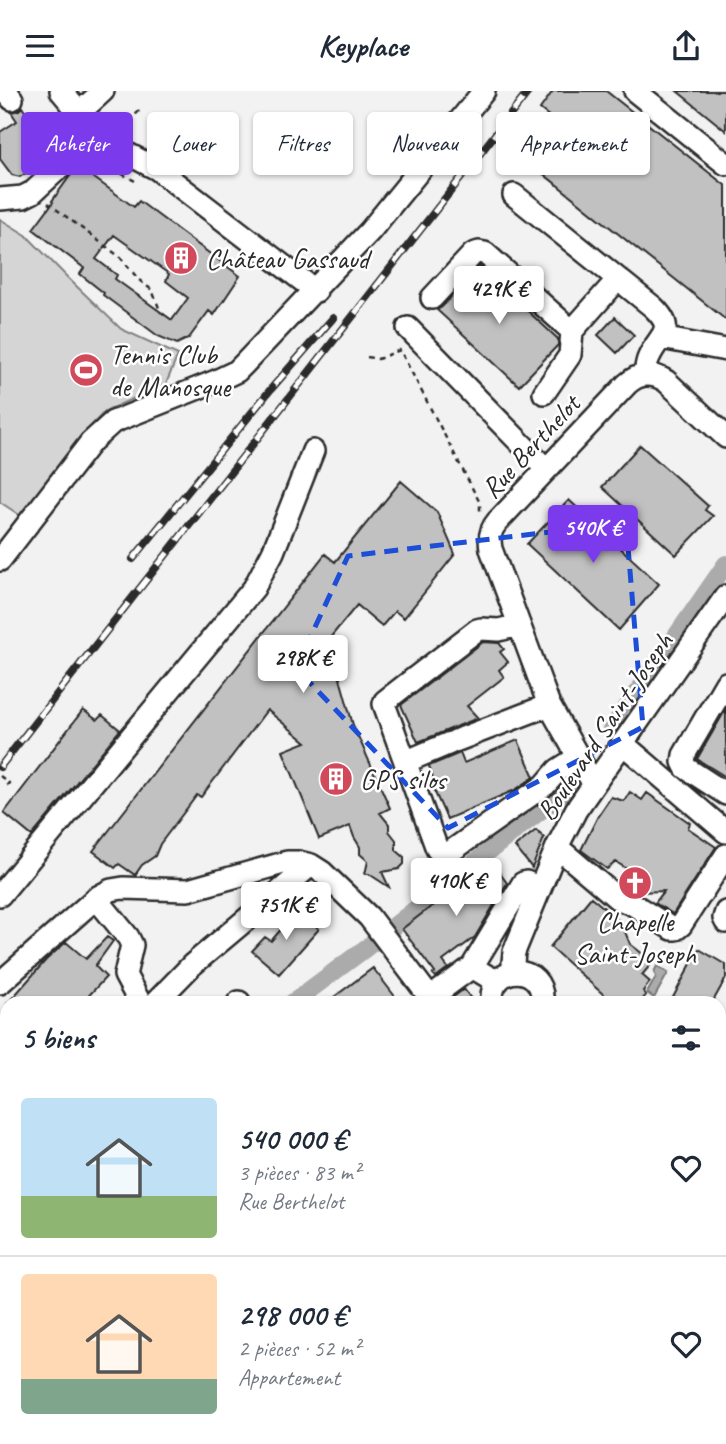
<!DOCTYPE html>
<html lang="fr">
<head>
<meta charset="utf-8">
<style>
	:root { --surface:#fff; --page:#f6f6f7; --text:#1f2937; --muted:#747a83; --line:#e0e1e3; --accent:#7c3aed }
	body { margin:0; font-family:Caveat,sans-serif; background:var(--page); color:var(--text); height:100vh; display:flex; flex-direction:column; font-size:26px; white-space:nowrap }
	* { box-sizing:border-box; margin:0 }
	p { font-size:23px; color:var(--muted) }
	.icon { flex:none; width:38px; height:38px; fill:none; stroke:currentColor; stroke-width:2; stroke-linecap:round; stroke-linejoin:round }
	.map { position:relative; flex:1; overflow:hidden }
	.details { position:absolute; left:0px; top:905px; width:726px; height:450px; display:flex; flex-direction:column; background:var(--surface); border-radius:21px 21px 0 0; box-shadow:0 2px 5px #0004 }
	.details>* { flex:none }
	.top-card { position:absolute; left:21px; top:21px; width:684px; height:63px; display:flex; gap:14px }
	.price { position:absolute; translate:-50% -60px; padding:0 16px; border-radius:7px; background:#fff; color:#222; font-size:23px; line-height:46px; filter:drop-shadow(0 2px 4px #0008) }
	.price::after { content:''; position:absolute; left:50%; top:42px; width:21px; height:16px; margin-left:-10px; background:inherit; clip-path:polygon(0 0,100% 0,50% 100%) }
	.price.current { background:var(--accent); color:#fff }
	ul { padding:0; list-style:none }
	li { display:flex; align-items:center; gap:21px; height:175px; padding:0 21px }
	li+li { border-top:2px solid var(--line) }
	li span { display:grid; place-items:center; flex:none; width:196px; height:140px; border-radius:7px; color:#555 }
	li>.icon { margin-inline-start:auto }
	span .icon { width:84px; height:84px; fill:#fffc; stroke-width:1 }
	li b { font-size:30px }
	h2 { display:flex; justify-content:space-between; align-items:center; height:84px; padding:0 21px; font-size:30px }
	.pill { padding:0 24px; border-radius:7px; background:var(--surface); box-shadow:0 2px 5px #0004; font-size:24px; line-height:63px }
	.pill.current { background:var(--accent); color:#fff }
	header { display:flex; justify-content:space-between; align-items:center; height:91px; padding:0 21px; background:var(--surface); font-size:32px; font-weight:600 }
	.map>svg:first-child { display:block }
	.green { fill:#d5d5d5; stroke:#808080; stroke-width:2 }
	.water { fill:#ababab; stroke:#787878; stroke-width:2 }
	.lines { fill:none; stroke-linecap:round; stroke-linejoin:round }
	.canal { stroke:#ababab; stroke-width:18 }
	.building { fill:#c1c1c1; stroke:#2b2b2b; stroke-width:2; fill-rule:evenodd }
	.minor-casing { stroke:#2b2b2b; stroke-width:26 }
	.path { stroke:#2b2b2b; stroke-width:2.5; stroke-dasharray:5 5; stroke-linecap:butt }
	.minor { stroke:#fff; stroke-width:21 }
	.rail-casing { stroke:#2b2b2b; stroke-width:8 }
	.rail { stroke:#fff; stroke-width:5; stroke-dasharray:16; stroke-linecap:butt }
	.marked { fill:none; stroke:#1d4ed8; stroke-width:5; stroke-dasharray:14 9; stroke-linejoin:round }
	.labels { text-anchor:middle; stroke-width:5; stroke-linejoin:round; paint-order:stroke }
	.poi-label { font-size:28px; fill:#2b2b2b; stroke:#fff; text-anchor:start }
	.street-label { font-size:28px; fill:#2b2b2b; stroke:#fff }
</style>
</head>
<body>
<header><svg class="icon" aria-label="menu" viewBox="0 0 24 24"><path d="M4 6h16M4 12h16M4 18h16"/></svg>Keyplace<svg class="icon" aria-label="share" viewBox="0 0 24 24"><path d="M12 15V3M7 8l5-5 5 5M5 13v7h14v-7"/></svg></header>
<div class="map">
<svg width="726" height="1353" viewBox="0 0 726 1353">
	<rect width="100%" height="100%" fill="#f2f2f2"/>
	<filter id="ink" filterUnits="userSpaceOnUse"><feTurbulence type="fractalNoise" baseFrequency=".0143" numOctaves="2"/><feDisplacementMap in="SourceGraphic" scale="14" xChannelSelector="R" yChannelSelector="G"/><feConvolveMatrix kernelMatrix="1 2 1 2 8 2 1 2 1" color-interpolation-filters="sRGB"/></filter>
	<g filter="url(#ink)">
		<path class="green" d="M0 128 26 144 69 188 121 238 178 264 166 293 105 320 90 336 21 425 0 411Z"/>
		<path class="water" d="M657 875 668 882 654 907 647 902 656 886 654 881Z"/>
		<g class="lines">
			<path class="canal" d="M611 639 726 473
				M292 912 366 857 567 699
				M722 1072 726 1065"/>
		</g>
		<path class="building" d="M553 0H606L726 95V229L521 65 551 27 540 18Z
			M677 0H726V40Z
			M22 16 49 56 29 70V80L20 86 12 84 0 68V41L17 30 11 21 19 19Z
			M79 76 134 116 139 110 240 185 214 224 209 220 189 247 177 253 158 245 103 204 104 202 80 183 84 177 33 138 53 111 52 110 70 85ZM114 144 169 183 166 190 188 207 172 229 115 188 117 184 96 168Z
			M479 175 558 248V254L519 295 437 219 442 216Z
			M615 226 634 244 617 262 598 244Z
			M640 354 708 415 705 419 713 425 676 464 602 396Z
			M401 390 437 421 455 463 404 527 395 520 382 535 357 514 329 548 353 634 390 717 380 722 389 733V740L396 749V759L404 766V773L399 778 382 781 389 796 369 783H365L368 770 360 763V756L354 746 350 735 319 748 283 660 306 651 267 619 201 706 197 704 160 753 155 765 142 774 135 784 119 773 115 777 93 760 325 463 335 471Z
			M569 409 659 493 619 539 527 453Z
			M483 551 499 552 504 558 500 561 508 571 499 579 504 586 467 615 478 627 418 651 401 614Z
			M726 618V686L697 668Z
			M83 619 97 629 102 624 120 639 32 745 4 722Z
			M518 649 534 686 515 699 447 728 432 695 435 693 429 675 460 662 464 672Z
			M630 701 642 709 647 702 690 732 688 737 716 756 673 823 655 812 664 800 637 801 627 797 635 783 616 771 607 778 581 759 598 725 611 706 624 710Z
			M536 739 544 747 532 777 515 756Z
			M491 770 507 792 475 846 443 870 448 877 436 886 433 883 435 882 402 838Z
			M591 806 621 831 630 853 653 871 642 884 650 891 643 900 646 904 640 912H613L550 856Z
			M298 819 319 838 279 883 252 860 265 846 271 850Z
			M107 846 113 850 95 875 106 886 82 912H8L46 869 66 851 86 868Z
			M699 858 726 874V887L712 912H670Z
			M373 877 400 912H326Z
			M464 898 474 912H455L452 907Z"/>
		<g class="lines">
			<g class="minor-casing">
				<path id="minor" d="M6 0 12 8
					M61 0 103 50 157 78 316 200
					M635 0 726 73
					M79 22 103 0
					M514 104 653 216C678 240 659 243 649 266 646 272 646 278 645 284
					M0 108 23 106 33 101 71 66 94 40
					M432 207 473 163 479 161 485 162 572 240
					M408 237 546 378
					M661 247 726 259
					M544 302 570 264 572 240 618 188
					M0 469 91 351 113 331 216 290 237 280 244 273 370 140 484 0
					M519 534 499 539 481 538 477 539 385 610 384 613 437 758 442 762 450 761 545 694 558 679 577 667
					M726 592 684 664 683 671 686 677 726 703
					M455 650 549 614
					M622 652 726 741
					M405 671 450 652
					M593 692 549 614 491 458C489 447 490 439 497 431L627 293C639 282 652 281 666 290L726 346
					M557 756 617 807 634 814 672 838H676L681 834 726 764
					M0 804 254 497 273 461 313 360
					M96 807 128 846 132 854 125 884 140 912
					M726 821 724 827 726 831
					M516 881 513 872 514 861 557 756 576 719 726 505
					M498 890 487 885 472 876 523 792 526 791 540 797
					M0 892 96 807 111 799 123 797 188 799 287 771H299L311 774 322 781 369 826 434 912
					M430 907 472 876
					M155 912 192 874 311 774
					M238 912 239 911
					M492 912C488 871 546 871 542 912
					M719 1005 726 989
					M0 1066 7 1076
					M0 1114 1 1113
					M719 1130 726 1105
					M719 1147 726 1155
					M719 1240 726 1247
					M0 1244 7 1239
					M719 1347 726 1352
					M148 1348 152 1353
					M259 1348 260 1353
					M450 1348 458 1352 464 1348
					M15 1353 22 1348
					M315 1353 317 1348
					M361 1353 363 1348
					M545 1353 549 1348"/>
			</g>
			<path class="path" d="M122 38 140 19
				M113 78 135 90
				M48 112 120 166 139 189 152 199 161 222
				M367 266 378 268 400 259 480 412V422
				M0 685 9 692 5 696
				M719 1183 726 1191
				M719 1189 726 1197"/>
			<use href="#minor" class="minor"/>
			<g class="rail-casing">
				<path id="rail" d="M133 468 271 298 333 227
					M0 676 529 0"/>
			</g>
			<use href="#rail" class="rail"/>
		</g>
	</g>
	<path class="marked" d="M626 432 643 636 448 737 296 577 348 465Z"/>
	<defs>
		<g id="building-disc" transform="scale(1.75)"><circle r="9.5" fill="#d1495b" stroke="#fff"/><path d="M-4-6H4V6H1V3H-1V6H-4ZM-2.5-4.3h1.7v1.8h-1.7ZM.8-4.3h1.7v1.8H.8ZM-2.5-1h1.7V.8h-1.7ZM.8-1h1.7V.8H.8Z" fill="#fff"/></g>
		<g id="stadium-disc" transform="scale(1.75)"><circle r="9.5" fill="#d1495b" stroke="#fff"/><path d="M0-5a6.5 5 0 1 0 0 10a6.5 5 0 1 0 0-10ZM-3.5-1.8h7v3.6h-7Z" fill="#fff"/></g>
		<g id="church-disc" transform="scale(1.75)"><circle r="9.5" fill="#d1495b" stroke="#fff"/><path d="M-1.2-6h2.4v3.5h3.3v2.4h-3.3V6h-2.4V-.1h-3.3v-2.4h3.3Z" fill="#fff"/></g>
	</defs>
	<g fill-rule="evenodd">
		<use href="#building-disc" x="181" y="167"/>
		<use href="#stadium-disc" x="86" y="279"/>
		<use href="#building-disc" x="336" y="688"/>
		<use href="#church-disc" x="635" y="792"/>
	</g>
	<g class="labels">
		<g class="poi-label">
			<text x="206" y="177">Château Gassaud</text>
			<text x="110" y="273">Tennis Club<tspan x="110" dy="32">de Manosque</tspan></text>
			<text x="360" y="698">GPS silos</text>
			<text x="635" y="840" text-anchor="middle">Chapelle<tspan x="635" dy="32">Saint-Joseph</tspan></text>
		</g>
		<g class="street-label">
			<text transform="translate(530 355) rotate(-47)" y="10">Rue Berthelot</text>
			<text transform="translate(604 635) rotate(-56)" y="10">Boulevard Saint-Joseph</text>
		</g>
	</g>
</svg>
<b class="price" style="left:499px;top:235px">429K €</b>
<b class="price current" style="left:593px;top:474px">540K €</b>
<b class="price" style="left:303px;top:604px">298K €</b>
<b class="price" style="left:456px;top:827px">410K €</b>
<b class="price" style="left:286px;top:851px">751K €</b>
<div class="top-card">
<a class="pill current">Acheter</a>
<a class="pill">Louer</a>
<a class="pill">Filtres</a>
<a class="pill">Nouveau</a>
<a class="pill">Appartement</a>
</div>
<section class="details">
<h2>5 biens<svg class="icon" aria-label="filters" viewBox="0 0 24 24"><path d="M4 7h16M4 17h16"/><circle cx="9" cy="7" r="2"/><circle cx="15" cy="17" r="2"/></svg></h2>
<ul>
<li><span style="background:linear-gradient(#bfe0f5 70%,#8fb573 0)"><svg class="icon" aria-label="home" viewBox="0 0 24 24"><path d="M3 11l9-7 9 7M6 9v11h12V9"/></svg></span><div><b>540 000 €</b><p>3 pièces · 83 m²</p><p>Rue Berthelot</p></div><svg class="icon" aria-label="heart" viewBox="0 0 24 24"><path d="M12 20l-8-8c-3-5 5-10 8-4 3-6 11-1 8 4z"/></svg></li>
<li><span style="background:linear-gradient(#ffd9b3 75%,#7fa58c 0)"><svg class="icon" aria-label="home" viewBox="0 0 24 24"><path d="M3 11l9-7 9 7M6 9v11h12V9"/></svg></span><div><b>298 000 €</b><p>2 pièces · 52 m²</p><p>Appartement</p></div><svg class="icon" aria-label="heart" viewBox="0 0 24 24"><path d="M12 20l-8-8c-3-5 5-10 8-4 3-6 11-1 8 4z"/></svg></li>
</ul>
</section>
</div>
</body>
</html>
